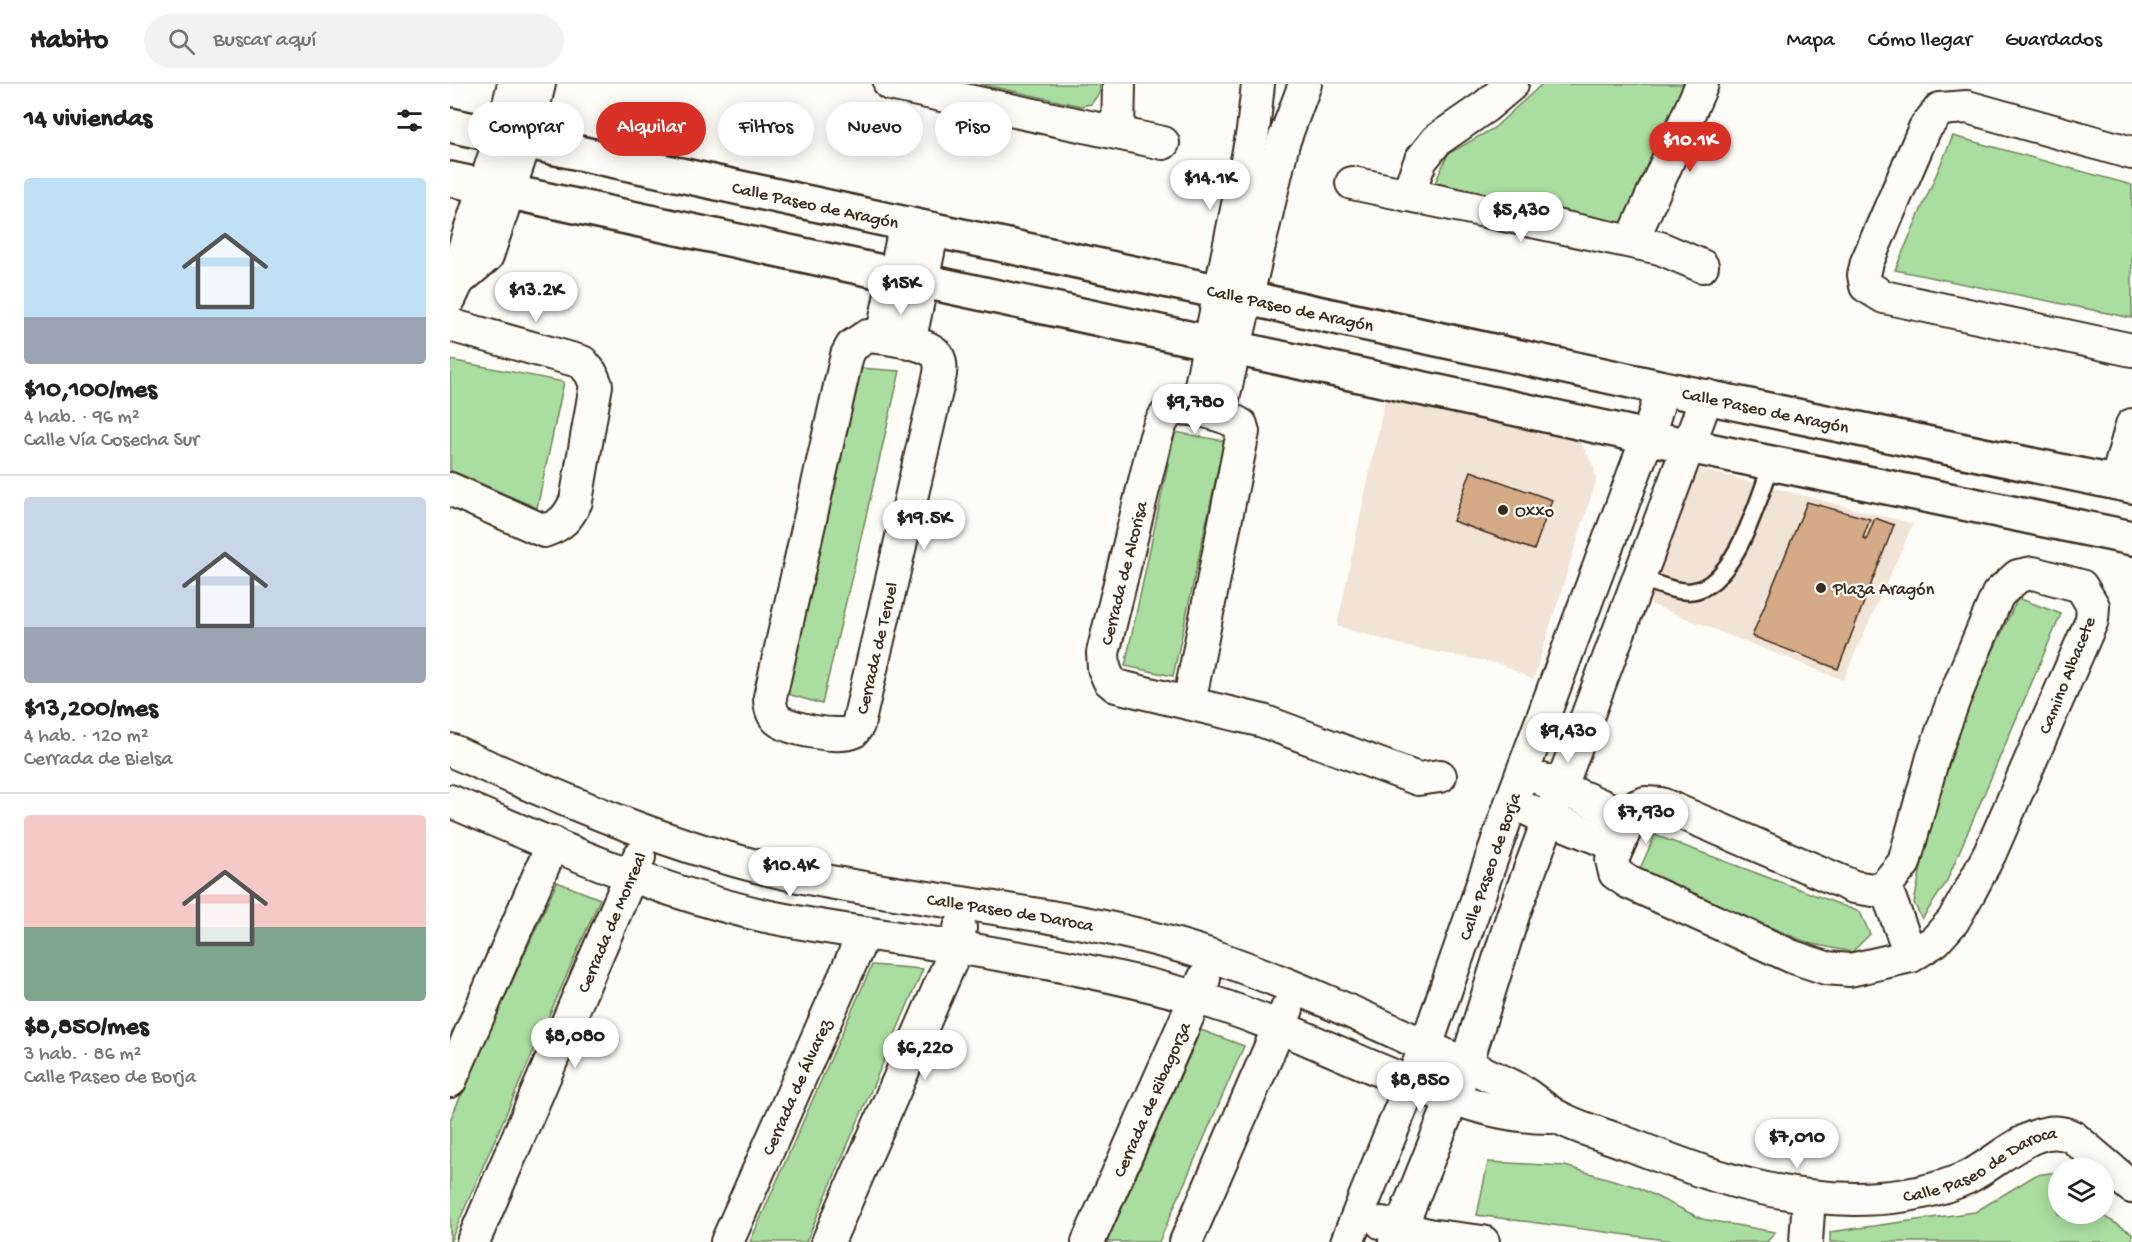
<!DOCTYPE html>
<html lang="es">
<head>
<meta charset="utf-8">
<style>
	:root { --surface:#fff; --page:#f2f2f2; --text:#222; --muted:#767676; --line:#e0e0e0; --accent:#d93025 }
	body { margin:0; font-family:"Gochi Hand",sans-serif; background:var(--page); color:var(--text); height:100vh; display:flex; flex-direction:column; font-size:22px; white-space:nowrap }
	* { box-sizing:border-box; margin:0 }
	p { font-size:20px; color:var(--muted) }
	.icon { flex:none; width:33px; height:33px; fill:none; stroke:currentColor; stroke-width:2; stroke-linecap:round; stroke-linejoin:round }
	.map { position:relative; flex:1; overflow:hidden }
	.panel { display:flex; flex-direction:column; background:var(--surface); width:450px }
	.panel>* { flex:none }
	.guide { position:absolute; left:18px; top:18px; width:570px; height:54px; display:flex; gap:12px }
	.buttons { position:absolute; left:1598px; top:1074px; display:grid; gap:12px }
	.buttons a { display:grid; place-items:center; width:66px; height:66px; border-radius:50%; background:var(--surface); box-shadow:0 3px 15px #0003; font-size:30px }
	.price { position:absolute; translate:-50% -51px; padding:0 14px; border-radius:21px; background:#fff; color:#222; font-size:20px; line-height:39px; filter:drop-shadow(0 2px 3px #0008) }
	.price::after { content:''; position:absolute; left:50%; top:36px; width:18px; height:14px; margin-left:-9px; background:inherit; clip-path:polygon(0 0,100% 0,50% 100%) }
	.price.on { background:var(--accent); color:#fff }
	ul { padding:0; list-style:none }
	li { display:grid; align-content:center; gap:12px; height:318px; padding:0 24px }
	li+li { border-top:2px solid var(--line) }
	li span { display:grid; place-items:center; height:186px; border-radius:6px; color:#555 }
	li>.icon { margin-inline-start:auto }
	span .icon { width:108px; height:108px; fill:#fffc; stroke-width:1 }
	li b { font-size:26px }
	h2 { display:flex; justify-content:space-between; align-items:center; height:72px; padding:0 24px; font-size:26px }
	.pill { padding:0 21px; border-radius:27px; background:var(--surface); box-shadow:0 3px 15px #0003; font-size:21px; line-height:54px }
	.pill.on { background:var(--accent); color:#fff }
	header { display:flex; align-items:center; gap:36px; box-sizing:border-box; height:84px; padding:0 30px; background:var(--surface); border-bottom:2px solid var(--line) }
	header strong { font-size:28px }
	nav { display:flex; gap:33px; margin-inline-start:auto; font-size:21px }
	.search { width:420px; height:54px; background:var(--page); display:flex; align-items:center; gap:15px; box-sizing:border-box; padding:0 21px; border-radius:33px; color:var(--muted); font-size:22px }
	main { display:flex; flex:1; min-height:0 }
	.map>svg:first-child { display:block }
	.built { fill:#f1e3d5 }
	.green { fill:#aadea0; stroke:#72845f; stroke-width:1.5 }
	.building { fill:#d5aa86; stroke:#3b2a1e; stroke-width:1.5 }
	.lines { fill:none; stroke-linecap:round; stroke-linejoin:round }
	.lane-casing { stroke:#3b2a1e; stroke-width:20 }
	.street-casing { stroke:#3b2a1e; stroke-width:36 }
	.secondary-casing { stroke:#3b2a1e; stroke-width:38 }
	.lane { stroke:#fdfcf7; stroke-width:15 }
	.street { stroke:#fdfcf7; stroke-width:32 }
	.secondary { stroke:#fdfcf7; stroke-width:33 }
	.poi-dot { fill:#3b2a1e; stroke:#fdfcf7; stroke-width:2 }
	.labels { text-anchor:middle; stroke-width:4.5; stroke-linejoin:round; paint-order:stroke }
	.street-label { font-size:18px; fill:#3b2a1e; stroke:#fdfcf7 }
	.poi-label { font-size:18px; fill:#3b2a1e; stroke:#fdfcf7; text-anchor:start }
</style>
</head>
<body>
<header>
<strong>Habito</strong>
<div class="search"><svg class="icon" aria-label="search" viewBox="0 0 24 24"><circle cx="10" cy="10" r="6"/><path d="M15 15l6 6"/></svg>Buscar aquí</div>
<nav><a>Mapa</a><a>Cómo llegar</a><a>Guardados</a></nav>
</header>
<main>
<section class="panel">
<h2>14 viviendas<svg class="icon" aria-label="filters" viewBox="0 0 24 24"><path d="M4 7h16M4 17h16"/><circle cx="9" cy="7" r="2"/><circle cx="15" cy="17" r="2"/></svg></h2>
<ul>
<li><span style="background:linear-gradient(#bfe0f5 75%,#9aa5b1 0)"><svg class="icon" aria-label="home" viewBox="0 0 24 24"><path d="M3 11l9-7 9 7M6 9v11h12V9"/></svg></span><div><b>$10,100/mes</b><p>4 hab. · 96 m²</p><p>Calle Vía Cosecha Sur</p></div></li>
<li><span style="background:linear-gradient(#c9d6e8 70%,#9aa5b1 0)"><svg class="icon" aria-label="home" viewBox="0 0 24 24"><path d="M3 11l9-7 9 7M6 9v11h12V9"/></svg></span><div><b>$13,200/mes</b><p>4 hab. · 120 m²</p><p>Cerrada de Bielsa</p></div></li>
<li><span style="background:linear-gradient(#f6c9c9 60%,#7fa58c 0)"><svg class="icon" aria-label="home" viewBox="0 0 24 24"><path d="M3 11l9-7 9 7M6 9v11h12V9"/></svg></span><div><b>$8,850/mes</b><p>3 hab. · 86 m²</p><p>Calle Paseo de Borja</p></div></li>
</ul>
</section>
<div class="map">
<svg width="1682" height="1158" viewBox="0 0 1682 1158">
	<rect width="100%" height="100%" fill="#fdfcf7"/>
	<filter id="ink" filterUnits="userSpaceOnUse"><feTurbulence type="fractalNoise" baseFrequency=".0167" numOctaves="2"/><feDisplacementMap in="SourceGraphic" scale="12" xChannelSelector="R" yChannelSelector="G"/><feConvolveMatrix kernelMatrix="1 2 1 2 8 2 1 2 1" color-interpolation-filters="sRGB"/></filter>
	<g filter="url(#ink)">
		<path class="built" d="M936 311 1113 351 1130 358 1144 383 1146 397 1083 596 1051 580 959 563 887 542Z
			M1246 384 1463 440 1393 596 1193 517Z"/>
		<path class="green" d="M530 0H650V8L641 20 631 22Z
			M1092 0H1241L1179 142 985 99 998 70 1044 44Z
			M1503 52 1682 101V234L1445 186Z
			M0 276 114 298 87 424 0 386Z
			M409 284 450 287 372 620 334 609Z
			M725 348 774 357 723 592 675 582Z
			M1568 514 1611 530 1496 799 1472 835 1464 819 1474 768 1495 692 1525 605Z
			M1205 751 1410 828 1420 850 1402 868 1358 859 1189 787Z
			M107 798 150 815 0 1158V1036Z
			M422 881 473 885 356 1158H300Z
			M751 946 794 962 709 1158H657Z
			M1038 1078 1115 1082 1187 1103 1252 1135 1325 1148 1317 1158H1230L1027 1131Z
			M1607 1088 1608 1130H1650L1682 1149V1158H1380V1148L1525 1128 1586 1091Z"/>
		<path class="building" d="M1021 387 1102 416 1084 466 1003 437Z
			M1357 418 1420 435 1413 454 1416 456 1425 434 1444 441 1388 585 1302 552Z"/>
		<g class="lines">
			<g class="lane-casing">
				<path id="lane" d="M1189 494C1206 499 1225 509 1242 507 1285 502 1309 413 1322 379"/>
			</g>
			<g class="street-casing">
				<g id="street">
					<path d="M440 0 713 59"/>
					<path d="M668 49 669 0"/>
					<path d="M1682 69 1517 23 1490 25 1475 44 1417 178 1414 191 1416 202 1434 213 1682 266"/>
					<path d="M902 99 1210 164 1252 182"/>
					<path d="M957 111 971 76 987 56 1036 22 1062 0"/>
					<path d="M1182 157 1252 0"/>
					<path d="M8 197 37 172 75 58 89 0"/>
					<path d="M0 214 8 197 15 162 51 52 64 0"/>
					<path d="M0 241 132 278 141 289 146 301 126 417C118 434 112 441 94 447L0 405"/>
					<path d="M417 252C432 253 478 258 487 271 491 277 491 283 490 290L408 641 403 648C388 654 340 646 327 635 321 629 320 621 320 613L397 271 402 262Z"/>
					<path d="M432 253 456 139"/>
					<path d="M459 259 483 145"/>
					<path d="M746 326 803 47 808 0"/>
					<path d="M769 331 833 59 855 0"/>
					<path d="M1666 399 1682 341"/>
					<path d="M1583 489 1631 502 1643 522 1642 536 1540 769 1520 807 1503 837 1485 857 1461 872 1400 886 1376 884 1343 873 1178 798 1165 789 1162 776 1185 723 1195 719 1211 720 1404 803 1423 806 1435 802 1454 779 1483 673 1505 612 1548 510 1568 492Z"/>
					<path d="M739 619 793 348 791 341C777 332 737 319 721 327 711 333 708 347 705 356L653 569 654 584 659 596 666 602 813 637 968 695 990 692"/>
					<path id="s1" d="M0 666C114 716 227 767 349 792 487 821 631 827 765 873 865 908 961 956 1058 1000 1077 1008 1091 1024 1108 1033 1128 1044 1152 1050 1173 1058 1218 1075 1265 1094 1312 1104 1377 1119 1455 1121 1516 1094 1548 1079 1588 1034 1623 1053L1682 1103"/>
					<path d="M1093 696 1180 734"/>
					<path d="M0 717C101 760 203 806 311 831 375 845 441 852 506 863 585 876 667 891 744 913 826 936 902 978 982 1007 1024 1022 1061 1034 1106 1033"/>
					<path d="M1081 727 1168 762"/>
					<path d="M1435 802 1461 872"/>
					<path d="M0 997 103 759"/>
					<path d="M932 1139 978 1151 1033 1158"/>
					<path d="M23 1158 189 773"/>
					<path id="s2" d="M277 1158 414 849"/>
					<path d="M378 1158 507 863 510 844"/>
					<path id="s3" d="M638 1158 754 895"/>
					<path d="M736 1158 837 925"/>
					<path id="s4" d="M897 1158 976 962 1061 719 1198 352 1213 304"/>
					<path d="M945 1158 1016 981 1063 831 1257 312"/>
					<path d="M1356 1158 1359 1113"/>
				</g>
			</g>
			<g class="secondary-casing">
				<g id="secondary">
					<path id="s5" d="M0 41 1213 304 1682 402"/>
					<path d="M0 95 1239 362 1682 454"/>
				</g>
			</g>
			<use href="#lane" class="lane"/>
			<use href="#street" class="street"/>
			<use href="#secondary" class="secondary"/>
		</g>
	</g>
	<g class="poi-dot">
		<circle cx="1053" cy="426" r="6"/>
		<circle cx="1371" cy="504" r="6"/>
	</g>
	<g class="labels">
		<g class="street-label">
			<text dy="6" stroke="none"><textPath href="#s5" startOffset="374">Calle Paseo de Aragón</textPath></text>
			<text dy="6" stroke="none"><textPath href="#s5" startOffset="860">Calle Paseo de Aragón</textPath></text>
			<text dy="6" stroke="none"><textPath href="#s5" startOffset="1346">Calle Paseo de Aragón</textPath></text>
			<text transform="translate(673 489) rotate(-76)" y="6">Cerrada de Alcorisa</text>
			<text transform="translate(426 564) rotate(-77)" y="6">Cerrada de Teruel</text>
			<text transform="translate(1616 591) rotate(-68)" y="6">Camino Albacete</text>
			<text dy="6" stroke="none"><textPath href="#s4" startOffset="402">Calle Paseo de Borja</textPath></text>
			<text dy="6" stroke="none"><textPath href="#s1" startOffset="586">Calle Paseo de Daroca</textPath></text>
			<text transform="translate(161 838) rotate(-67)" y="6">Cerrada de Monreal</text>
			<text dy="6" stroke="none"><textPath href="#s2" startOffset="170">Cerrada de Álvarez</textPath></text>
			<text dy="6" stroke="none"><textPath href="#s3" startOffset="156">Cerrada de Ribagorza</textPath></text>
			<text dy="6" stroke="none"><textPath href="#s1" startOffset="1618">Calle Paseo de Daroca</textPath></text>
		</g>
		<g class="poi-label">
			<text x="1065" y="432">Oxxo</text>
			<text x="1383" y="510">Plaza Aragón</text>
		</g>
	</g>
</svg>
<div class="buttons">
<a><svg class="icon" aria-label="layers" viewBox="0 0 24 24"><path d="M12 4l9 5-9 5-9-5zM3 14l9 5 9-5"/></svg></a>
</div>
<b class="price on" style="left:1240px;top:89px">$10.1K</b>
<b class="price" style="left:760px;top:127px">$14.1K</b>
<b class="price" style="left:1071px;top:159px">$5,430</b>
<b class="price" style="left:451px;top:232px">$15K</b>
<b class="price" style="left:86px;top:239px">$13.2K</b>
<b class="price" style="left:745px;top:351px">$9,780</b>
<b class="price" style="left:474px;top:467px">$19.5K</b>
<b class="price" style="left:1118px;top:680px">$9,430</b>
<b class="price" style="left:1196px;top:761px">$7,930</b>
<b class="price" style="left:340px;top:814px">$10.4K</b>
<b class="price" style="left:125px;top:985px">$8,080</b>
<b class="price" style="left:475px;top:997px">$6,220</b>
<b class="price" style="left:970px;top:1029px">$8,850</b>
<b class="price" style="left:1347px;top:1086px">$7,010</b>
<div class="guide">
<a class="pill">Comprar</a>
<a class="pill on">Alquilar</a>
<a class="pill">Filtros</a>
<a class="pill">Nuevo</a>
<a class="pill">Piso</a>
</div>
</div>
</main>
</body>
</html>
